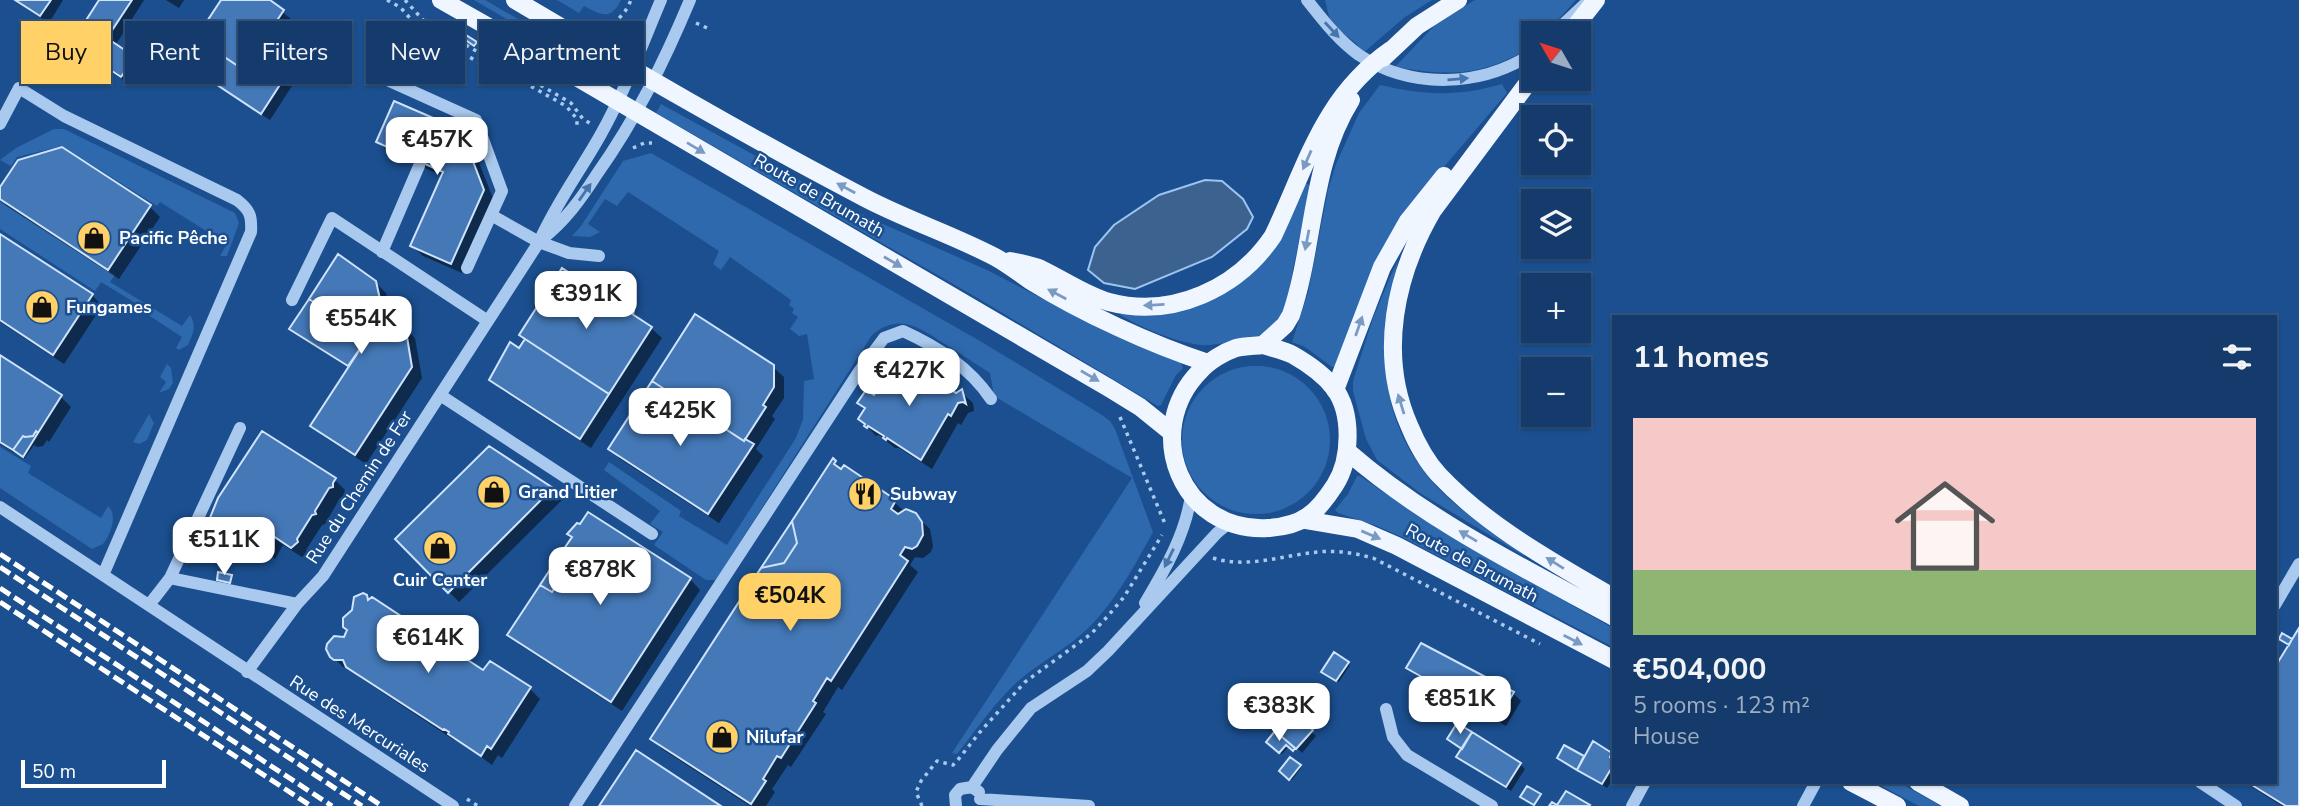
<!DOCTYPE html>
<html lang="en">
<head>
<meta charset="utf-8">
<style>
	:root { --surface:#143b6b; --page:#1d4271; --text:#f1f3f6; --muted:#9dadc1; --line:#33557e; --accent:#ffd166 }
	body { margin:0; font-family:"Nunito Sans",sans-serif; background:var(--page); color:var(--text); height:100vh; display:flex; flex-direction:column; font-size:26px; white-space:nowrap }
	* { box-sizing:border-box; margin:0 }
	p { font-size:23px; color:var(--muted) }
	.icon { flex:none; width:38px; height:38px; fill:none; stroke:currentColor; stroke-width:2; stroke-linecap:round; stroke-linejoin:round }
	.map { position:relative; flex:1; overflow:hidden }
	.panel { position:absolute; left:1612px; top:315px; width:665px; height:469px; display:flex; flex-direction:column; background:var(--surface); border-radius:0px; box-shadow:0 2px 5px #0004,0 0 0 2px var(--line) }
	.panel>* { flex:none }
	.banner { position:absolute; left:21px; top:21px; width:665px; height:63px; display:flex; gap:14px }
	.needle { width:46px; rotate:309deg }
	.controls { position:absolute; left:1521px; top:21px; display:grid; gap:14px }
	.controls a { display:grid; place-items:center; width:70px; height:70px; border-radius:0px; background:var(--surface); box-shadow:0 2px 5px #0004,0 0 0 2px var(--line); font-size:35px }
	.scale { position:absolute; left:21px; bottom:18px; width:145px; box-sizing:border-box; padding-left:7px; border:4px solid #fff; border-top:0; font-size:19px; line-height:24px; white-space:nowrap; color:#fff; -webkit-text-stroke:5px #1b4f8f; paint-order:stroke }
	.price { position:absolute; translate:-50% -60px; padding:0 16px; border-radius:14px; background:#fff; color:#222; font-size:23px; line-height:46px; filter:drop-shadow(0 2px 4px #0008) }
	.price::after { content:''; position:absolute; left:50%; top:42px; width:21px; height:16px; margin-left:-10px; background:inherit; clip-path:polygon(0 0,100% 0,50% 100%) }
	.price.active { background:var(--accent); color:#111 }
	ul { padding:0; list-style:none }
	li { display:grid; align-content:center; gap:14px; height:371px; padding:0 21px }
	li+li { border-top:2px solid var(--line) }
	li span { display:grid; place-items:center; height:217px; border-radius:0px; color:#555 }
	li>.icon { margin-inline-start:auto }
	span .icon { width:126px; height:126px; fill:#fffc; stroke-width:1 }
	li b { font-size:30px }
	h2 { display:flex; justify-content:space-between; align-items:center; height:84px; padding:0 21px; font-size:30px }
	.pill { padding:0 24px; border-radius:0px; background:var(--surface); box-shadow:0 2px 5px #0004,0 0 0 2px var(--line); font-size:24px; line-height:63px }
	.pill.active { background:var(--accent); color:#111 }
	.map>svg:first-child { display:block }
	.green { fill:#2e69ad }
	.water { fill:#3c6290; stroke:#9cc4f0; stroke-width:2 }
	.shadow { fill:#0007 }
	.building { fill:#4478b7; stroke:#cfe3fa; stroke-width:2 }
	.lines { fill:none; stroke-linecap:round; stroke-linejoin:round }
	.path { stroke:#a9c9ee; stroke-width:3.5; stroke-dasharray:3.5 5; stroke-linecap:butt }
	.minor { stroke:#a9c9ee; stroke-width:12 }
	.major { stroke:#f0f6ff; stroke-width:18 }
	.rail { stroke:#fff; stroke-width:5; stroke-dasharray:12 5; stroke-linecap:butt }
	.oneway { fill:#4674ac }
	.oneway2 { fill:#7b9ac1 }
	.labels { text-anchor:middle; stroke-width:5; stroke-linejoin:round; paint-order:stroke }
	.street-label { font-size:18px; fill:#fff; stroke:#1b4f8f }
	.poi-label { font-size:18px; font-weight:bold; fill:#fff; stroke:#1b4f8f; text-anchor:start }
</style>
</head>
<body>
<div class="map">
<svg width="2299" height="806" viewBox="0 0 2299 806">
	<rect width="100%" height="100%" fill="#1b4f8f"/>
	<path class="green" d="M474 0H485L559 43 556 48Z
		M557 0H621C611 21 601 15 584 6L579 13Z
		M1325 0H1432L1405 17 1363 53C1356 39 1341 35 1332 22 1328 16 1327 7 1325 0Z
		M1475 0H1576L1546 33H1533V45L1531 47C1482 77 1450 76 1395 67L1436 24Z
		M1502 84 1507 93 1414 202 1338 366 1332 367 1305 347 1292 342 1308 293 1328 190 1336 164 1359 113 1380 85C1423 95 1458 97 1502 84Z
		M661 104 867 217 987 270 1107 332 1181 363 1183 368 1176 375 1161 405 1158 406 974 296 656 113Z
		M54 129H64L235 213 239 223 227 256H220L227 244 160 202 157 206 62 146 17 157 11 166 0 160 16 148Z
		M651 153 980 341 1102 415 1110 421 1115 429 1153 532C1136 563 1119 595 1095 621 1072 647 1040 661 1015 684 993 705 976 730 957 754L952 753 1132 478 994 396 990 373C976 364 962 355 948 346 922 329 900 311 872 335L716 580H706L654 545 663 532 650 524 660 511 604 470 609 462 681 511 679 516 727 545 796 438 803 419 804 381 814 379 807 334 799 336 790 329 798 317 792 313 794 309 789 305 791 300 730 257 721 270 713 264 719 251 628 192 617 206 605 199 588 224 600 232 590 237 572 236 581 226 623 161Z
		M1304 183 1310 185 1286 305 1282 314 1265 335C1246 337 1228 344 1209 345 1185 347 1140 327 1120 315L1121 313 1207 301 1232 289 1252 272Z
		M0 202 115 275 110 282 182 326 190 315C197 326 193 333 188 345L179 350 176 348 182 337 136 307 137 304 101 282 95 291 0 229Z
		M1399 259C1375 344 1377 428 1443 493 1468 517 1497 536 1525 554L1524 556 1420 493 1377 460 1366 439 1353 391V381L1373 318 1391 275Z
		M167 364 171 368 173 383 169 389 159 393 166 382 160 377Z
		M1182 440a74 74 0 1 1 148 0a74 74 0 1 1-148 0Z
		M149 414 154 423 147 440 139 444 133 442Z
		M0 447 31 466 28 473 101 518 108 506C118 515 111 534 103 544 101 545 94 548 92 549L0 488Z
		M1357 476H1360C1441 533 1526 580 1613 628V647L1402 537 1377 526 1338 513 1335 510 1348 494Z
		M1874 782H1898L1941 806H1919Z"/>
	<path class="water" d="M1205 180 1222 181 1243 199 1253 217 1247 229 1212 257 1135 289 1104 283 1088 270 1095 247 1114 225 1159 195Z"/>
	<path class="shadow" d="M13 0H63L49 23Z
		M101 0H144L115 46 141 66 129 84 104 67 96 59 100 52 78 35Z
		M166 0H184L179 8Z
		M223 0H267L291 19 270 50 301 72 270 120 191 68 183 61Z
		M460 131 471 142 494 201 462 273 423 256 412 246 443 176 388 152 378 141Z
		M0 191 149 206 160 217 119 279 7 206 0 199Z
		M0 236 92 295 102 306 64 364 0 322Z
		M375 282 386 293 392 320 404 327 415 338 422 378 366 464 323 436 313 426 350 368 299 336 291 328Z
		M622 299 624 301 620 308 651 328 662 338 591 448 502 390 491 379 520 351 527 340 521 335 614 304Z
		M0 357 61 397 71 407 49 442 47 440 43 446 37 447 34 445 24 459 0 444Z
		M773 367 784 377V398L772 416 775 419 756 449 763 456 719 523 620 459 610 449Z
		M962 393 973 403 974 411 968 413 961 425 958 423 932 469 899 448H895L879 435 876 436 860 419 874 397Z
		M489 449 552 490 562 500 459 602 398 539Z
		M833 461 843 470 894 502 905 512 918 518 930 529 933 546 931 552 923 558 915 557 910 565 918 572 842 690 838 687 823 712 826 714 791 767 788 765 772 789 775 792 766 806H750L662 749 652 739Z
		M335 480 345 490 343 497 340 498 325 524 322 525 306 550 307 553 302 557 283 545 275 559 257 547 248 561 217 540 207 530Z
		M573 538 690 579 700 590 622 711 520 645 510 634Z
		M366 597 484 673 490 663 530 689 540 699 502 758 498 755 492 765 455 738 454 740 359 677 351 669 343 667 332 656 345 639Z
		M2299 631V806H2282L2244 782H2275V671L2290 645 2283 636 2292 641Z
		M1348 663 1350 665 1339 682 1326 674Z
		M1409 667 1513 693 1521 701 1506 726 1416 675Z
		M1311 732 1316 736 1302 753 1298 749 1295 751 1297 748 1294 746H1289L1282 754 1268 742Z
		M1611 754 1614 756V777L1607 788 1561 760 1585 759Z
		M1459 757 1520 764 1525 769 1511 791Z
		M1291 760 1301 768 1292 780 1281 771Z"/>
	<path class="building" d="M15 0H51L40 16Z
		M99 0H132L107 38 135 57 121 77 94 59 99 50 76 36Z
		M221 0H270L284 10 244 70 196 38Z
		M466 35 477 42 474 46 464 39Z
		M196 38 244 70 262 43 294 63 261 114 181 61Z
		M394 101 461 130 484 190 451 264 410 246 443 172 376 142Z
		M62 147 151 205 108 270 0 199V187L18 160Z
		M0 234 93 294 53 355 0 320Z
		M338 254 376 281 383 313 405 325 412 367 355 455 310 426 368 337 309 299Z
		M562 268 652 327 609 394 519 335Z
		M612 291 623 298 618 305 608 298Z
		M309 299 368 337 348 366 289 329Z
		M620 302 634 311 633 314 618 305Z
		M695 314 774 365V387L763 405 766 407 744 441 652 381Z
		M525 339 609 394 580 439 489 380 510 342 519 348Z
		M0 355 62 395 38 433 36 431 33 436 25 437 23 436 13 450 0 442Z
		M899 356 956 393 962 389 966 404 963 402 958 403 951 416 948 414 921 460 887 438 886 440 883 438 884 436 868 426 867 428 864 426 865 424 858 419 865 408 857 403 866 390 874 395Z
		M652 381 744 441 745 439 754 444 708 514 608 449Z
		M36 431 38 433 23 457 13 450 23 436 25 437 33 436Z
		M262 431 336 478 333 483V487L329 488 315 511 316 514 312 515 297 539 298 542 291 548 273 536 264 550 246 538 237 552 205 530 218 498Z
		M489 446 553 488 448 593 395 539Z
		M833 458 836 461 834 464 841 469 844 465 896 500 891 509 898 514 906 509 916 513 922 522 923 535 917 546 912 549 905 547 900 555 908 561 831 681 827 678 813 701 816 703 781 758 777 756 763 779 766 781 751 804 650 739 761 568 784 563 797 543 792 521Z
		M588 512 691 578 611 702 507 635 540 585 552 592 567 569 555 562 572 537 567 534 577 523 580 524Z
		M792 521 797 543 784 563 761 568Z
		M555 562 567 569 552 592 540 585Z
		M218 572 232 575 230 583 217 580Z
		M363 593 367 595 368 600 372 597 483 670 490 661 531 687 491 749 487 746 481 756 448 734 449 732 444 729 443 730 346 667 343 660H334L330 657 326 649 327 644 334 636 344 637 347 630 343 627V618L352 610 354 597Z
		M2299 628V806H2286L2247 782H2275V667Z
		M2282 633 2292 639 2289 645 2279 639Z
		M1421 643 1514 692 1498 720 1406 668Z
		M1334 652 1349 662 1336 681 1321 672Z
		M1291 712 1313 730 1296 749 1275 731Z
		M1457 723 1472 732 1462 749 1447 739Z
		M1275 731 1295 748 1293 751 1286 745 1279 753 1266 742Z
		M1472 732 1521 763 1506 787 1456 757Z
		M1593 741 1612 753 1610 757 1614 759V764L1602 784 1577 770Z
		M1564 745 1584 756 1577 770 1557 758Z
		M636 750 721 806H599Z
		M1290 757 1301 765 1289 780 1279 771Z
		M1527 786 1541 794 1534 805 1520 797Z
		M1566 791 1590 805 1589 806H1549L1552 802 1557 805Z"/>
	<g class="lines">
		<path class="path" d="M387 0 400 7 417 26 478 62 493 65 566 106 577 119V127
			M405 0 423 20 478 52 496 59 571 103 583 119 591 124
			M696 23 707 28
			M589 24 590 21C611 29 623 19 631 0
			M633 148 644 143H652
			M1120 417 1166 526
			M1213 558C1247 569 1284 555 1318 552 1337 550 1354 553 1373 558L1540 644
			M467 799 478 806
			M922 806 916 792 921 781 937 761 953 765 957 761 980 732 1025 682 1091 634 1107 617 1124 597 1162 535"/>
		<path class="minor" d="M1307 0C1323 20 1338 40 1359 55 1412 90 1482 87 1533 53
			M1554 33 1584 5
			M374 74 476 120 502 191 467 268
			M0 124 19 88 64 116 237 200C250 210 252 216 251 232L103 575
			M491 215 539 242 569 253 599 256
			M542 239C565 221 581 199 597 174 636 119 664 62 690 0
			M382 252 419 166
			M292 300 332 218 488 321
			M440 395 652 534
			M0 507 453 806
			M170 578 240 428
			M1145 603C1165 570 1186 533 1191 495
			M149 605 170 578 297 604
			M2275 605 2299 564
			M247 672 297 604 323 576 539 242C556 203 581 170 601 134 625 91 642 45 661 0
			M1386 709 1393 737 1407 755 1492 806
			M2200 782 2236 806
			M972 787 997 750 1031 708 1087 671 1108 651 1217 533 1229 523
			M980 799 1089 806
			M575 806 860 370 884 338 903 331C938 347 969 367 991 399
			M956 806 955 795 960 789 972 787 979 792
			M1632 806 1645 782
			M1803 806 1816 782"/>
		<path class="major" d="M441 0 554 64 1109 388 1140 407 1171 432
			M515 0C630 68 746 136 865 198 907 220 953 235 995 257 1008 264 1019 273 1031 281 1083 313 1150 344 1208 363
			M1570 33 1596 0
			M1383 58 1417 26 1458 0
			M1533 76 1433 210C1395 275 1378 354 1409 425 1416 442 1426 461 1439 475 1488 527 1553 562 1614 598
			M1010 261C1020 263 1032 265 1041 269 1064 280 1085 295 1109 302 1173 319 1238 288 1273 236 1307 165 1323 97 1391 50
			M1263 345C1272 348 1284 350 1293 355 1307 363 1324 375 1334 388 1353 413 1351 460 1335 485 1317 513 1303 526 1268 528 1181 533 1141 431 1200 371 1209 361 1224 352 1236 348 1244 346 1254 346 1263 345Z
			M1263 345 1285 325 1291 315C1315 244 1310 165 1351 100
			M1335 390 1382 267 1408 221 1444 176
			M1347 451C1426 520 1522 567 1614 617
			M1305 520 1358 529 1397 546 1614 660
			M1851 782 1897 806
			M1918 782 1960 806"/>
		<path class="rail" d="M0 554 382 806
			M0 567 362 806
			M0 588 332 806
			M0 602 311 806"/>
	</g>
	<defs><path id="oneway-solid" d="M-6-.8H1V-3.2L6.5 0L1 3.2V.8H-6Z" transform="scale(1.75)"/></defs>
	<g class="oneway">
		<use href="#oneway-solid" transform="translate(1332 30) rotate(47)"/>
		<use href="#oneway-solid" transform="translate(1458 79) rotate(-5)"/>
		<use href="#oneway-solid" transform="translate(585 192) rotate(-55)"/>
		<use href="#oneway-solid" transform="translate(1169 558) rotate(116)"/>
	</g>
	<g class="oneway2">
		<use href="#oneway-solid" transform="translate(696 148) rotate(31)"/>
		<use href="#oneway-solid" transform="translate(1307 160) rotate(114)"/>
		<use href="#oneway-solid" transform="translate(846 188) rotate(-152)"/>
		<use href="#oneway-solid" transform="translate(1307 240) rotate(101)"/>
		<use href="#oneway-solid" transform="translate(893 262) rotate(30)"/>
		<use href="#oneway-solid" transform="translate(1057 294) rotate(-152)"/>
		<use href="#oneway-solid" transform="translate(1154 305) rotate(177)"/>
		<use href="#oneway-solid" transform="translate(1359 326) rotate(-71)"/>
		<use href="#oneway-solid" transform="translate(1090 376) rotate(30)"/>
		<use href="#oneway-solid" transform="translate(1401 404) rotate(-107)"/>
		<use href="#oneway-solid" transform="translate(1371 535) rotate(23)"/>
		<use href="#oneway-solid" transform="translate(1468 536) rotate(-149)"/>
		<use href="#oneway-solid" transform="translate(1555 563) rotate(-148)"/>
		<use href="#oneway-solid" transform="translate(1573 640) rotate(27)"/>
	</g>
	<defs>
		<g id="shop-disc" transform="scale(1.75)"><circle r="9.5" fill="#ffd166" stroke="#1b4f8f"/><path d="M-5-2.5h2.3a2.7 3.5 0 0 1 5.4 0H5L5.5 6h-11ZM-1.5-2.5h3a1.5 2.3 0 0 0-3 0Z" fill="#111"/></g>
		<g id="restaurant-disc" transform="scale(1.75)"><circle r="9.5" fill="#ffd166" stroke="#1b4f8f"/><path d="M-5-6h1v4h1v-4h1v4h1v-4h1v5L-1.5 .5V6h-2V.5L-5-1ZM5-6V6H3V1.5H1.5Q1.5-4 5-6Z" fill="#111"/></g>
	</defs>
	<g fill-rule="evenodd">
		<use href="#shop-disc" x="94" y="238"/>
		<use href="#shop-disc" x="42" y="307"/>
		<use href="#shop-disc" x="494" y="492"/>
		<use href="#restaurant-disc" x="865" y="494"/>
		<use href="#shop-disc" x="440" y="548"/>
		<use href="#shop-disc" x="722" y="737"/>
	</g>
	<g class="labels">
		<g class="street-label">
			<text transform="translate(819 195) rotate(30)" y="6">Route de Brumath</text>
			<text transform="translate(359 487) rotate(-57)" y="6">Rue du Chemin de Fer</text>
			<text transform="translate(1472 563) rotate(28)" y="6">Route de Brumath</text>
			<text transform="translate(360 724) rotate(33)" y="6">Rue des Mercuriales</text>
		</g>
		<g class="poi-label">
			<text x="119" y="244">Pacific Pêche</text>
			<text x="66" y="313">Fungames</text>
			<text x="518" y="498">Grand Litier</text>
			<text x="890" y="500">Subway</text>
			<text x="440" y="586" text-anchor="middle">Cuir Center</text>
			<text x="746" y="743">Nilufar</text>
		</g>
	</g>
</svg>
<div class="controls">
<a><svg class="needle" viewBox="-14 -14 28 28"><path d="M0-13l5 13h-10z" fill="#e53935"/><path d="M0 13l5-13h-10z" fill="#9dadc1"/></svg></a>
<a><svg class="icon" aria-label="locate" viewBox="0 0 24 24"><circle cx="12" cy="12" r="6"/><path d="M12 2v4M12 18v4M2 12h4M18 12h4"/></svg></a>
<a><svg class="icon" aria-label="layers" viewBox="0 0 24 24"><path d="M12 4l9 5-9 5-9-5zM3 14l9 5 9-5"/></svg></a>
<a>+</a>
<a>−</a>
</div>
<div class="scale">50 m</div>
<b class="price" style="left:437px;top:177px">€457K</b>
<b class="price" style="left:586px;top:331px">€391K</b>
<b class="price" style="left:361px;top:356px">€554K</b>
<b class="price" style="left:909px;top:408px">€427K</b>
<b class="price" style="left:680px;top:448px">€425K</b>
<b class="price" style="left:224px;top:577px">€511K</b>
<b class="price" style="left:600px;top:607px">€878K</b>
<b class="price active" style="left:790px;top:633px">€504K</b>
<b class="price" style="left:428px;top:675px">€614K</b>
<b class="price" style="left:1460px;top:736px">€851K</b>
<b class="price" style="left:1279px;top:743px">€383K</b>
<div class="banner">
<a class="pill active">Buy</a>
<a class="pill">Rent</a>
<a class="pill">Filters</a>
<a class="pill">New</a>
<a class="pill">Apartment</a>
</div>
<section class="panel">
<h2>11 homes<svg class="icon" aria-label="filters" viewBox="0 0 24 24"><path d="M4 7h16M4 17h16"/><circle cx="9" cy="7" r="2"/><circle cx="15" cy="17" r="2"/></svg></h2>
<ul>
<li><span style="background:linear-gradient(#f6c9c9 70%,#8fb573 0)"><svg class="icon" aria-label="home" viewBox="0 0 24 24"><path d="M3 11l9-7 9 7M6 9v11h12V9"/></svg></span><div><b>€504,000</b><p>5 rooms · 123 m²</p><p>House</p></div></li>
</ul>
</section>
</div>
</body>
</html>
